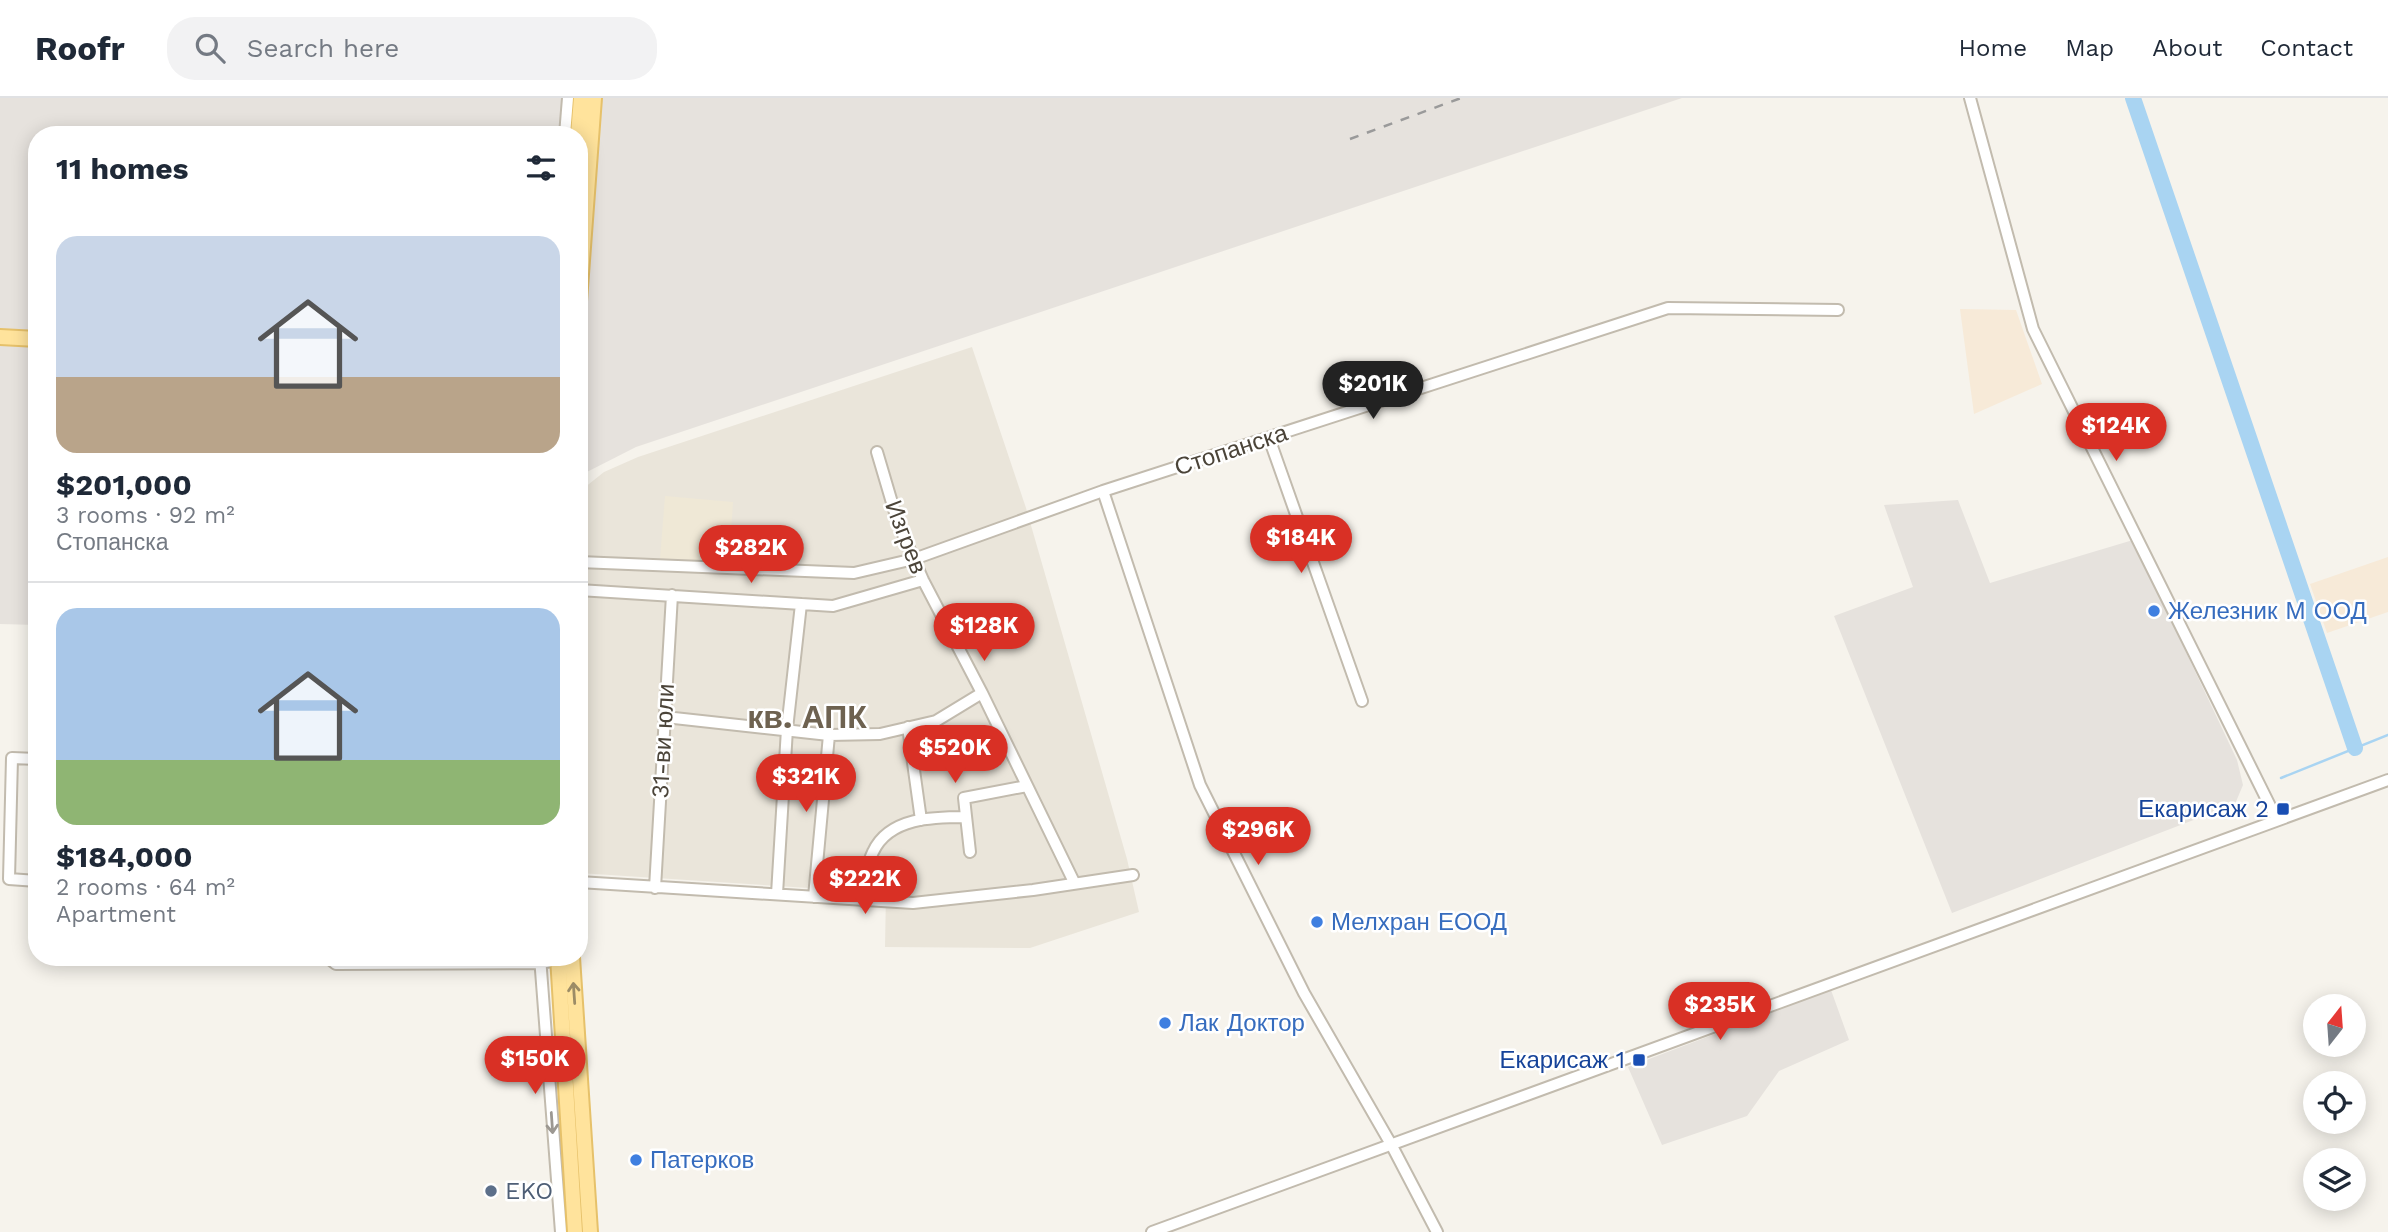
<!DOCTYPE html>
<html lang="en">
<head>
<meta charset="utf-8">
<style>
	:root { --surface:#fff; --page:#f2f2f3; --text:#1f2937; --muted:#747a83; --line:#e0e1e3; --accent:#d93025 }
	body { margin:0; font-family:"Work Sans",sans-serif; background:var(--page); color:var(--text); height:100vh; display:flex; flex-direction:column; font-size:26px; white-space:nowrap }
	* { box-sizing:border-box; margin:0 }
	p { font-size:23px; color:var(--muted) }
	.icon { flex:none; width:38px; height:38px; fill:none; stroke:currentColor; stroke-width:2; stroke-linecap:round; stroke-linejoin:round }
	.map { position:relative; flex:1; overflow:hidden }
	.drawer { position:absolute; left:28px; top:28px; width:560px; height:840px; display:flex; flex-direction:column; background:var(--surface); border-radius:28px; box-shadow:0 4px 18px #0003 }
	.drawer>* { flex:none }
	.needle { width:46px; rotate:17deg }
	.controls { position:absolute; left:2303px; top:896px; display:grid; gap:14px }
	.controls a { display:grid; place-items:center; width:63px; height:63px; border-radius:50%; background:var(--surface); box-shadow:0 4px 18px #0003; font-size:35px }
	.price { position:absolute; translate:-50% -60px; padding:0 16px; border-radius:24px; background:var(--accent); color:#fff; font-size:23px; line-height:46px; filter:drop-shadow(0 2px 4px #0008) }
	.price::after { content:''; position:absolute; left:50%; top:42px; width:21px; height:16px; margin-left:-10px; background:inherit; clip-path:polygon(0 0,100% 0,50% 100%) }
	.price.active { background:#222; color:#fff }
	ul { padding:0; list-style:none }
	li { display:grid; align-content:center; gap:14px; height:371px; padding:0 28px }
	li+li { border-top:2px solid var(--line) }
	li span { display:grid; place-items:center; height:217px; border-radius:21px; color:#555 }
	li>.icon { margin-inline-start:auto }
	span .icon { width:126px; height:126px; fill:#fffc; stroke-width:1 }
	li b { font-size:30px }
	h2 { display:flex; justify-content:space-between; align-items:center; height:84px; padding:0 28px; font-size:30px }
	header { display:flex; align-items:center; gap:42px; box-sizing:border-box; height:98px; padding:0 35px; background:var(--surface); border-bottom:2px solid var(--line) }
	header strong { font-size:33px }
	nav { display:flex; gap:38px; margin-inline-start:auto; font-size:24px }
	.search { width:490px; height:63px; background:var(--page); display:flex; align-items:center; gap:18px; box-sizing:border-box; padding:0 24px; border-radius:28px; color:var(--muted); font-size:26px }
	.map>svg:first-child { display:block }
	.residential { fill:#eae5da }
	.commercial { fill:#f7ead8 }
	.industrial { fill:#e6e2dd }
	.education { fill:#efe8d6 }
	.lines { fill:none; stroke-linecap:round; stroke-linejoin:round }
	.stream { stroke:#a9d4f2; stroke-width:2.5 }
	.river { stroke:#a9d4f2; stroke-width:16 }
	.minor-casing { stroke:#c2bbae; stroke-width:14 }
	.major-casing { stroke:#e6c16a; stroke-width:18 }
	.minor { stroke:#fff; stroke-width:10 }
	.major { stroke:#ffe39c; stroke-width:14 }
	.rail { stroke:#9a9a9a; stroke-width:2.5; stroke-dasharray:9 9; stroke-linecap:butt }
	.oneway { stroke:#9c8c66 }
	.oneway2 { stroke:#9c9892 }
	.shop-dot { fill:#3f7fe0; stroke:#fff; stroke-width:2.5 }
	.transit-dot { fill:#1a4fb4; stroke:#fff; stroke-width:2.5 }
	.service-dot { fill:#5c6f8a; stroke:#fff; stroke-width:2.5 }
	.labels { text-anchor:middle; stroke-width:5; stroke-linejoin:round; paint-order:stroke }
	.street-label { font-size:24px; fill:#4b4439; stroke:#fff }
	.shop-label { font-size:24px; fill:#366cbe; stroke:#fff; text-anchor:start }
	.transit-label { font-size:24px; fill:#164399; stroke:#fff; text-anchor:end }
	.service-label { font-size:24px; fill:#4e5e75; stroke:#fff; text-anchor:start }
	.district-label { font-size:32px; font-weight:bold; fill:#6e6250; stroke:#fff }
</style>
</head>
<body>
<header>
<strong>Roofr</strong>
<div class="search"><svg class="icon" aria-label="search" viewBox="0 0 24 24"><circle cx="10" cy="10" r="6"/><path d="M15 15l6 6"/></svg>Search here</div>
<nav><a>Home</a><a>Map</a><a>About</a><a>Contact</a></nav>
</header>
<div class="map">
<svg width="2388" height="1134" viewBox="0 0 2388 1134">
	<rect width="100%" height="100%" fill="#f6f3ec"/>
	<path class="residential" d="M972 249 1026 410 1127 761 1139 814 1030 850 885 849 886 795 579 775V394L604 374 638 359Z"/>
	<path class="commercial" d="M1960 211 2016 212 2042 286 1974 316Z
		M2388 459V514L2327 535 2310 486Z"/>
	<path class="industrial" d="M0 0H1682L636 349 579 378V37H37V527L0 526Z
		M1958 402 1990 485 2133 442 2237 662 2243 687 2235 706 1952 815 1834 518 1913 489 1884 407Z
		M1831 892 1849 942 1779 973 1747 1018 1662 1047 1628 969Z"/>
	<path class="education" d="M665 398 733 404 729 466 660 461Z"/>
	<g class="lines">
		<path class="stream" d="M2281 680 2388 637"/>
		<path class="river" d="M2133 0 2355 650"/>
		<g class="minor-casing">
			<path id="minor" d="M1970 0 2033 231 2277 722
				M565 37 568 0
				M1269 340 1362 603
				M877 354 898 425 923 482 982 595 1074 784
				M1103 393 1200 687 1304 895 1392 1048 1437 1134
				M579 464 854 475 914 461 1103 393 1668 210 1838 212
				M579 492 833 508 923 482
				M665 619 829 637 880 636 936 623 982 595
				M908 629 921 722
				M37 661 12 660 9 781 37 783
				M970 754 964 700 1027 688
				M579 784 913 805 1033 792 1133 777
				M655 790 672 497
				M777 796 787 631 801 506
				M814 799 829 637
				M863 803C865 787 866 768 873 754 889 719 934 719 966 719
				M327 859 336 866 540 865 558 862
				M540 859 561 1134
				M1152 1134 2388 682"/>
		</g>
		<g class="major-casing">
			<path id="major" d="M578 37 581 0
				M579 203 594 0
				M0 239 37 241
				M558 859 575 1134
				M572 859 590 1134"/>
		</g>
		<use href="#minor" class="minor"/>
		<use href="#major" class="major"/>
		<path class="rail" d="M1350 41 1461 0"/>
	</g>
	<defs><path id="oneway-shaft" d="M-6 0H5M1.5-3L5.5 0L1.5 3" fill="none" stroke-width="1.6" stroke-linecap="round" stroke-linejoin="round" transform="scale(1.75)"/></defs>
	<use class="oneway" href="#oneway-shaft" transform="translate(574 895) rotate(-94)"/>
	<use class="oneway2" href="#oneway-shaft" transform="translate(552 1025) rotate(86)"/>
	<g class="shop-dot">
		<circle cx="2154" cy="513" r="7"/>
		<circle cx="1317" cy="824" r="7"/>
		<circle cx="1165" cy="925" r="7"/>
		<circle cx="636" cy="1062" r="7"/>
	</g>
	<g class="transit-dot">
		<rect x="2276" y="704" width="14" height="14" rx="3.5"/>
		<rect x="1632" y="955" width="14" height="14" rx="3.5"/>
	</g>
	<circle class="service-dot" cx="491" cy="1093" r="7"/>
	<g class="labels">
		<g class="street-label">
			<text transform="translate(1231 352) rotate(-18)" y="8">Стопанска</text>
			<text transform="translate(906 439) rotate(69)" y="8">Изгрев</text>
			<text transform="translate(663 643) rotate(-87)" y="8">31-ви юли</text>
		</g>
		<g class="shop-label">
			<text x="2168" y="521">Железник М ООД</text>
			<text x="1331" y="832">Мелхран ЕООД</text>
			<text x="1179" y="933">Лак Доктор</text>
			<text x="650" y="1070">Патерков</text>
		</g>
		<g class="transit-label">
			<text x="2269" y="719">Екарисаж 2</text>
			<text x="1625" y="970">Екарисаж 1</text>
		</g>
		<g class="service-label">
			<text x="505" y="1101">EKO</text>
		</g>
		<g class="district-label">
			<text x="807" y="630">кв. АПК</text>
		</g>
	</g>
</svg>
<div class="controls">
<a><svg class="needle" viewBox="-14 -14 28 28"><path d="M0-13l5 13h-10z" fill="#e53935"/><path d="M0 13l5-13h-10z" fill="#747a83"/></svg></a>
<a><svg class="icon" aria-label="locate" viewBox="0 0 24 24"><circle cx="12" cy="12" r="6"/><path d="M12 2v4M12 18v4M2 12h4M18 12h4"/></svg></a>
<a><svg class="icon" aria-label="layers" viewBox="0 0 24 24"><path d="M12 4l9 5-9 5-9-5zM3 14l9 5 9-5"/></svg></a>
</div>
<b class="price active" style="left:1373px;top:323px">$201K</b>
<b class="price" style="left:2116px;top:365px">$124K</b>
<b class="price" style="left:1301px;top:477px">$184K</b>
<b class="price" style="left:751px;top:487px">$282K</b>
<b class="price" style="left:984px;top:565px">$128K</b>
<b class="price" style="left:955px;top:687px">$520K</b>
<b class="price" style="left:806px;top:716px">$321K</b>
<b class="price" style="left:1258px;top:769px">$296K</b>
<b class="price" style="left:865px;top:818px">$222K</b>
<b class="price" style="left:1720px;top:944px">$235K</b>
<b class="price" style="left:535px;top:998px">$150K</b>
<section class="drawer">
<h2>11 homes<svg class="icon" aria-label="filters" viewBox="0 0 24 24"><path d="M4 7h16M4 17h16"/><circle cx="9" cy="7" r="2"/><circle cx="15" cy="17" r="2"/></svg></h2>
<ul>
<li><span style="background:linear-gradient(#c9d6e8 65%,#b9a48a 0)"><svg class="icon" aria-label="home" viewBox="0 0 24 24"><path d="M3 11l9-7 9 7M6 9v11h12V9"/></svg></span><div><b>$201,000</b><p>3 rooms · 92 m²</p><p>Стопанска</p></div></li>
<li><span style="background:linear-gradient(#a9c7e8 70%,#8fb573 0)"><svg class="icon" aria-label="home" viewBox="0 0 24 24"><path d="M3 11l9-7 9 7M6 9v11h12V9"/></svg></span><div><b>$184,000</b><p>2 rooms · 64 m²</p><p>Apartment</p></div></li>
</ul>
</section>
</div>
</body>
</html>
